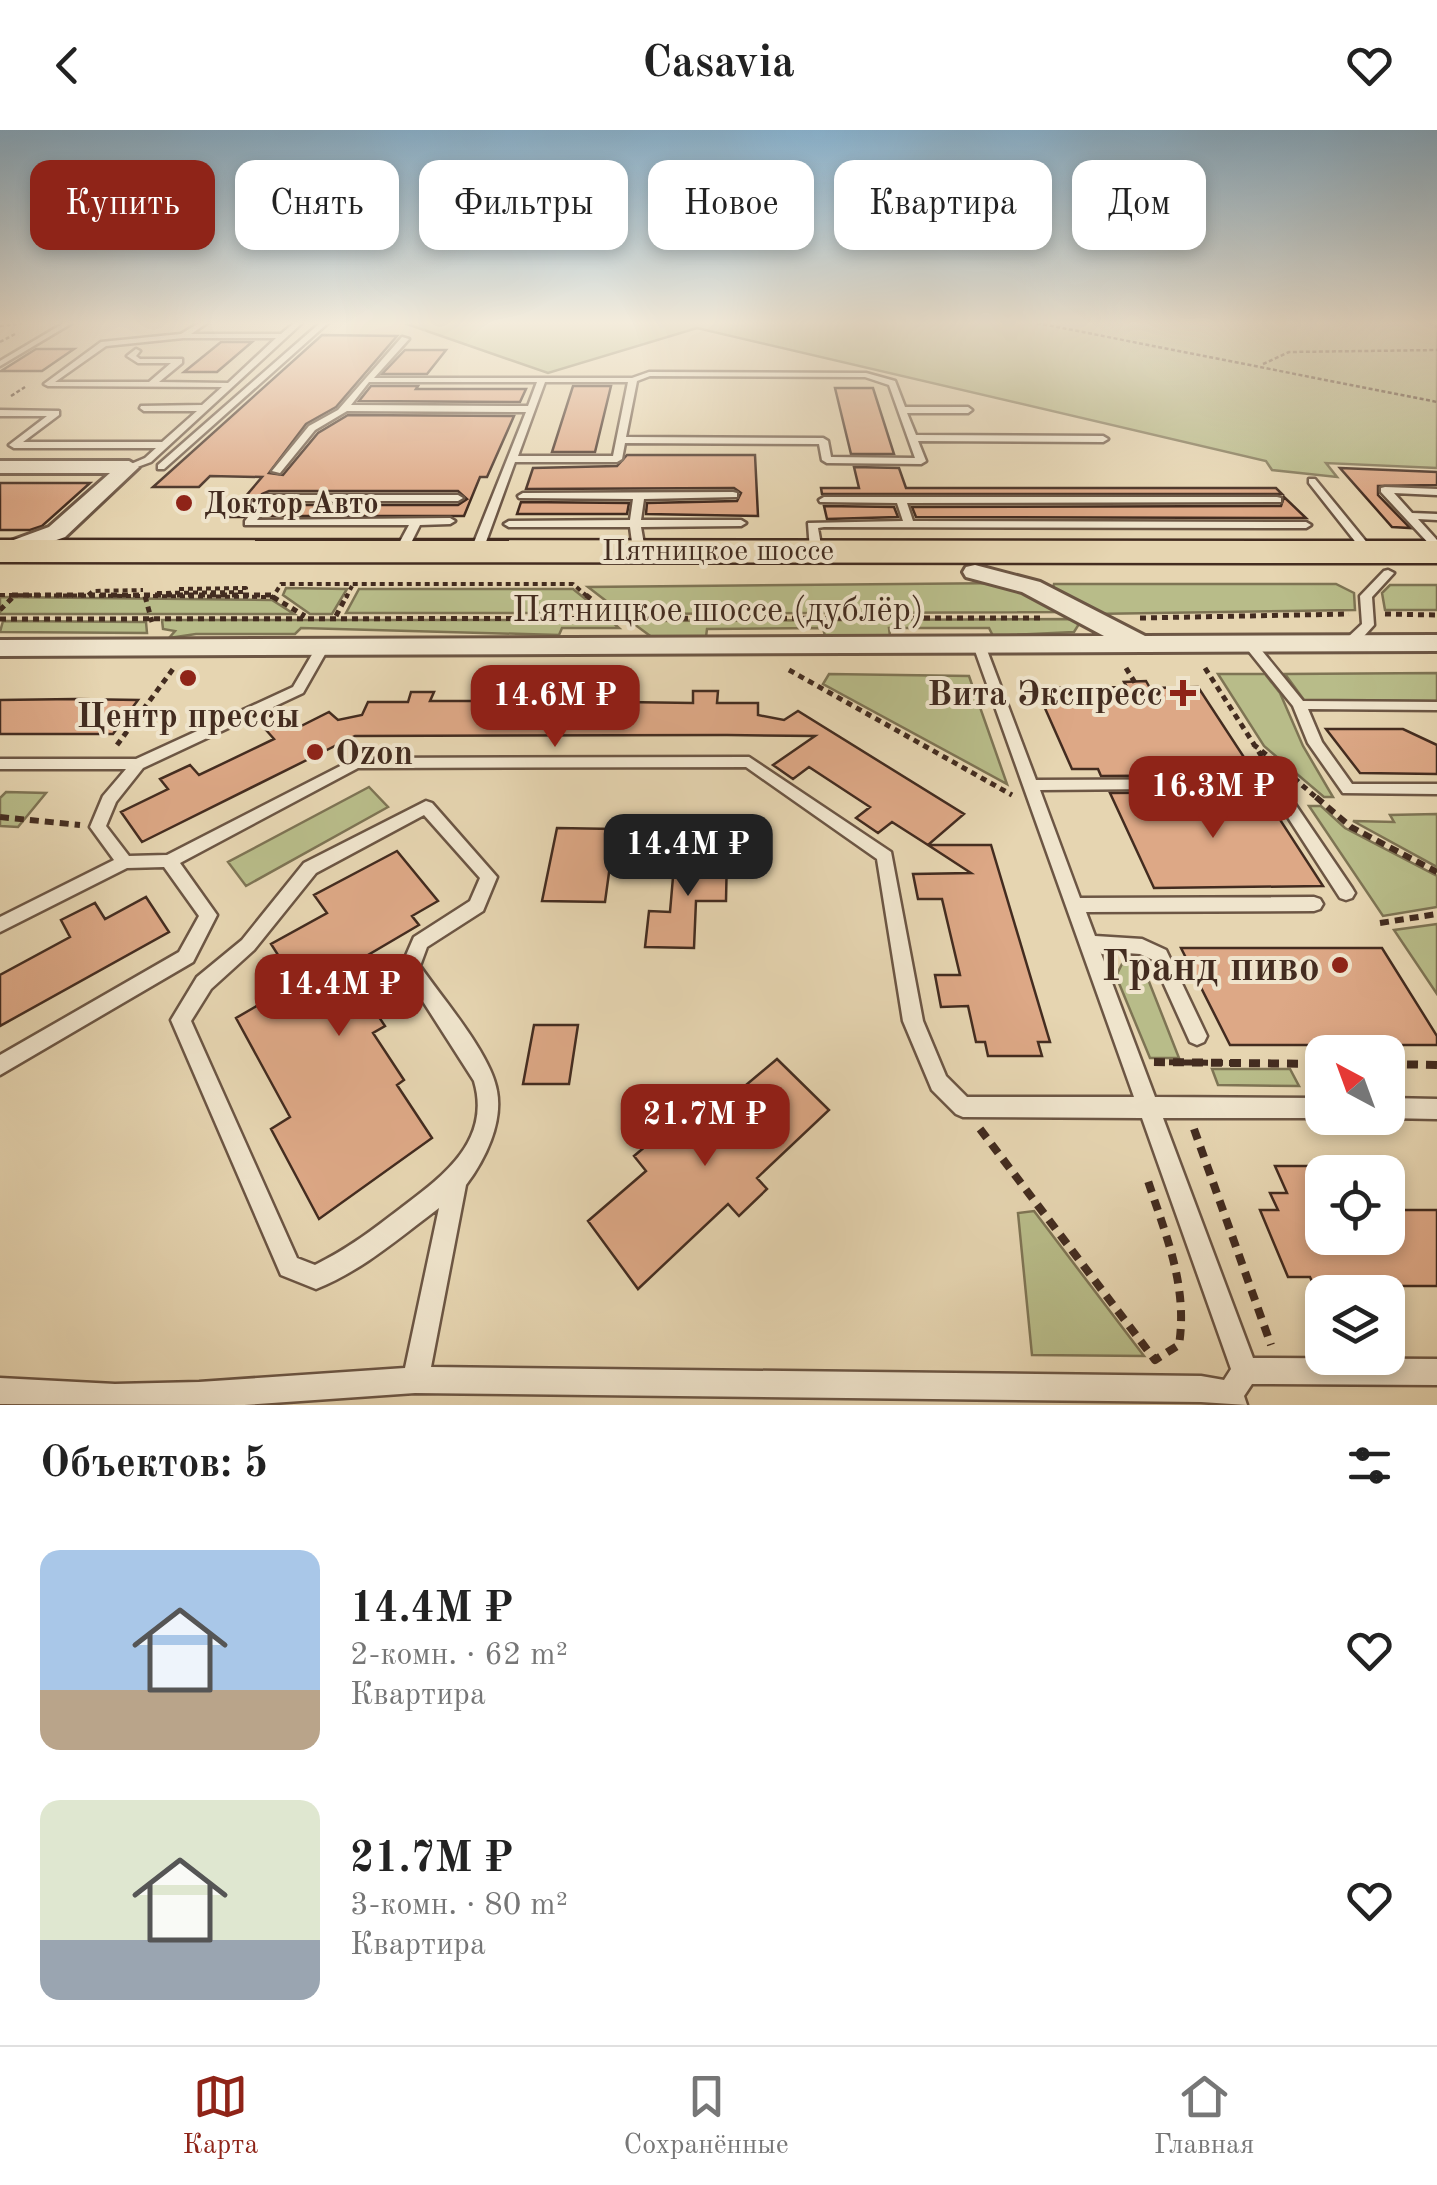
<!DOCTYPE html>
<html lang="ru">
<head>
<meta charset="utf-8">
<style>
	:root { --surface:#fff; --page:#f6f6f6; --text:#222; --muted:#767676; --line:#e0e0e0; --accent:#8f2418 }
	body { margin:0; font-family:"Old Standard TT",serif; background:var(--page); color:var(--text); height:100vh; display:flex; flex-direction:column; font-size:38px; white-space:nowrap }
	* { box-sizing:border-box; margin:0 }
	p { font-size:32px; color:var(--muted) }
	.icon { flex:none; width:55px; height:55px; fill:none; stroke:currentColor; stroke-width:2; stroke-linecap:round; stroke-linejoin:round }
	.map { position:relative; height:1275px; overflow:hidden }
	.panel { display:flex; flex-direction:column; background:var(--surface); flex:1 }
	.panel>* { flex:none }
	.hud { position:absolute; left:30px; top:30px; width:1378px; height:90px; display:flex; gap:20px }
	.needle { width:65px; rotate:319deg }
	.controls { position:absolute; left:1305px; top:905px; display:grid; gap:20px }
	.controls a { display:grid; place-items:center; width:100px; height:100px; border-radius:20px; background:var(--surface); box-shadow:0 5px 15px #0003; font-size:50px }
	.price { position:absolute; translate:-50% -85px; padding:0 22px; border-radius:20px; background:var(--accent); color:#fff; font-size:32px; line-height:65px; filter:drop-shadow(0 2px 5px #0008) }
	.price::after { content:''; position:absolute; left:50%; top:60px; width:30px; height:22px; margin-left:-15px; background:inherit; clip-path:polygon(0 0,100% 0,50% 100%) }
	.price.current { background:#222; color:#fff }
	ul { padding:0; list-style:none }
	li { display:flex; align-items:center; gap:30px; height:250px; padding:0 40px }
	li span { display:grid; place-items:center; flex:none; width:280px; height:200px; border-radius:20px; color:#555 }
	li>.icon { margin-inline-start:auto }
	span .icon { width:120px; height:120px; fill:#fffc; stroke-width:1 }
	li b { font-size:42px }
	h2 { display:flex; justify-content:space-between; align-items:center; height:120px; padding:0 40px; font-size:42px }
	.pill { padding:0 35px; border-radius:20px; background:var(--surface); box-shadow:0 5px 15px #0003; font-size:35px; line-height:90px }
	.pill.current { background:var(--accent); color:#fff }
	header { display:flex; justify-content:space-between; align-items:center; height:130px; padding:0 40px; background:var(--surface); font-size:45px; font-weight:700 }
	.menu { display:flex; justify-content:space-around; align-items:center; height:140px; border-top:2px solid var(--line); background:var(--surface); font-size:28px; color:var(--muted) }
	.menu a { display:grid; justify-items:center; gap:5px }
	.menu .current { color:var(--accent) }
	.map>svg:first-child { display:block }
	.green { fill:#b8bc89; stroke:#7e7454; stroke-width:2.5 }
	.building { fill:#dda886; stroke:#432c20; stroke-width:2.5 }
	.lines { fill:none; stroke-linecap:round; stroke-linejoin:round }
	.lane-casing { stroke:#6c5644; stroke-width:5 }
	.street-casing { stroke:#6c5644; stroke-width:6 }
	.primary-casing { stroke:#432c20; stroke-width:5 }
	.path-far4 { stroke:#432c20; stroke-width:2.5; stroke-dasharray:4 2.5; stroke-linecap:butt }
	.path-far3 { stroke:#432c20; stroke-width:4; stroke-dasharray:5 4; stroke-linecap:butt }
	.path-far2 { stroke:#432c20; stroke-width:5; stroke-dasharray:6 5; stroke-linecap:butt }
	.path-far1 { stroke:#432c20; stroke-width:6; stroke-dasharray:9 6; stroke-linecap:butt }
	.path { stroke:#432c20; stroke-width:8; stroke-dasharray:11 8; stroke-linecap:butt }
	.lane { fill:#efe4cc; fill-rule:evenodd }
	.street { fill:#efe4cc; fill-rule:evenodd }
	.primary { fill:#e6d5b1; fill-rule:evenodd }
	.poi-dot { fill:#8f2418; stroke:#efe4cc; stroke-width:4 }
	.labels { text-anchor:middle; stroke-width:8; stroke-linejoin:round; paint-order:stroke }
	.far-poi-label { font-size:30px; font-weight:bold; fill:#432c20; stroke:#efe4cc; text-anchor:start }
	.far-street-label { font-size:30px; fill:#432c20; stroke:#efe4cc }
	.street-label { font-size:35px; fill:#432c20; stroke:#efe4cc }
	.poi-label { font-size:35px; font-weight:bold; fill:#432c20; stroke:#efe4cc; text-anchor:end }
	.near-poi-label { font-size:42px; font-weight:bold; fill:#432c20; stroke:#efe4cc; text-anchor:end }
</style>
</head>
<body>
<header><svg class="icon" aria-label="back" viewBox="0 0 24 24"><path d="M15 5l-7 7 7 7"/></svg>Casavia<svg class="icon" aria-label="heart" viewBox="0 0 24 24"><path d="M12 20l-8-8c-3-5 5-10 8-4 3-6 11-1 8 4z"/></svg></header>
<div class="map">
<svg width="1437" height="1275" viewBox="0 0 1437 1275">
	<rect width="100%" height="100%" fill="#e6d5b1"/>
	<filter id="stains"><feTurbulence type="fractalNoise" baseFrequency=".002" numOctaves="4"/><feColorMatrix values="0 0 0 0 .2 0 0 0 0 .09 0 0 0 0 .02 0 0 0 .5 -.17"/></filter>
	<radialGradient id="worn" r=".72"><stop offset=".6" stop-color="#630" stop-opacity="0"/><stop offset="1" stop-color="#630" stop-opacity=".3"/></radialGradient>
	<path class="green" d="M404 193H1437V338L1326 333 1337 347 1272 340 1266 331 697 198 548 243Z
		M1010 453 1067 482 623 484 588 457Z
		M1054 454H1336L1354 463 1355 480 1091 484 1052 461Z
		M1390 455H1437V480H1385L1382 463Z
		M286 458 347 459 332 484H310L283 465Z
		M359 459H573L603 483H346Z
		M0 467 272 470 294 484H0Z
		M1076 489 1079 494 1074 502 993 506 989 498H889L890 506H825L823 498 707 499 706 507 653 508 630 491Z
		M162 490H610L619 498H562L559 505 301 498 295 504H196L169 508 175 501 163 499Z
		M3 491 146 492 147 503 0 502Z
		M1437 543V571L1304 570 1285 544Z
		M829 544 969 546 1007 654 823 554Z
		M1218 544H1265L1280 563 1303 616 1333 667H1324L1264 616Z
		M369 657 388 677 246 756 228 732Z
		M6 662 46 663 18 697 0 696V668Z
		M1309 676H1321L1345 698 1437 746V777L1383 786Z
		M1437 684V737L1353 691 1394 692 1390 685Z
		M1437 794V864L1394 800Z
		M1131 833 1146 844 1179 928H1150L1116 846 1122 834Z
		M1212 939H1290L1299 956 1218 955Z
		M1034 1081 1144 1226 1032 1225 1018 1083Z"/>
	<path class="building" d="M322 205 397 206 336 277 306 294 269 343 283 345 318 303 348 285 514 286 487 347H480L464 386H265L274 375H458L467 369 458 361H269L262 364 244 387H228L262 347 210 346 199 357H153Z
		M221 212H252L217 242H184Z
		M36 219H74L42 241H1Z
		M405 220H446L427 244H382Z
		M371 256H418L416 259H526L520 272 359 271Z
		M573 256H611L595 322H552Z
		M835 258H873L894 324H851Z
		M627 325H755L758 386 646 384 647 373 737 371 741 363 734 358 526 359 533 338 617 336Z
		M854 337 899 338 906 358H1276L1282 364H822L821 358H859Z
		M1340 338 1437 342V355L1378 356V365L1410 398 1392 397Z
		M0 353H90L42 396 30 400H0Z
		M1284 367 1306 388 916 387 912 377 1281 376Z
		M521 372 629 373 627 384H517Z
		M824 376 894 377 898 387 827 389Z
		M1146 551 1150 558 1198 557 1251 638H1246L1251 645 1101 646 1098 639H1072L1036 558 1127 557 1124 552Z
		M602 560 625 561 624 572 693 573V561H718L717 573H758V585L784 590 798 581 964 684 928 715 892 692 878 703 856 688 870 677 809 637 793 649 773 635 815 606 727 605 355 606 142 712 121 682 168 659 160 649 190 635 199 645 274 609 266 600 292 587 301 596 329 582 338 590 362 585 368 572H408L411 562H434L430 571H501L504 561H529L526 571H600Z
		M0 570 75 569 138 570 113 604H0Z
		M1326 599H1403L1437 615V644L1360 643Z
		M1262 662 1323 756 1154 758 1110 663Z
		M557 698 615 699 605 772 542 771Z
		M928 715H991L1050 912H1038L1042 926H988L985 912H976L968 876 941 877 935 845H960L942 769H918L913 744 971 743Z
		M397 721 438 771 412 786 419 795 346 838 385 896 373 903 404 950 397 955 432 1008 319 1089 271 999 290 987 236 888 296 853 271 814 327 783 314 765Z
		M675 724H727L726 771H696L694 818 645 817 649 781 670 782Z
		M146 767 169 802 0 896V845L70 807 61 790 95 773 105 789Z
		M1181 818H1382L1437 906V915H1230Z
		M534 895H578L569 954H523Z
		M777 929 829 980 757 1048 767 1059 739 1086 728 1074 638 1159 588 1091 646 1041 634 1026 715 958 727 971Z
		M1275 1036H1314L1322 1054V1108H1388V1080H1437V1156H1314L1310 1147H1288L1260 1080H1278L1270 1063H1287Z"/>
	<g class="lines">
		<g class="lane-casing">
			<path id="lane" d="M64 193H72L0 236V231Z
				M199 193H207L191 204H281L294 193H302L151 332 129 340 124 337 145 328 156 318H14L9 315 47 286H0V280L59 281V285L23 312H162L197 281H144L140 278 141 276 202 275 222 257 48 256 44 254 101 212 181 204ZM183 208H276L228 253 159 252 182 233V229H140L136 226 140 221 136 219 127 226 138 233H171L149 252H55L106 216Z
				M320 193H328L164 339H158V335Z
				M402 207 409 209 374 248H632L649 242 866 243 895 251 905 277H968L972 280 968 283H907L916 305 1103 306 1108 309 1103 312 918 311 926 331 921 334 827 333 822 330 819 314 625 313 622 329 617 332H515L483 420 477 423 471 420 526 282 347 281 315 300 280 343 272 341 309 296 338 280ZM650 246 865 247 889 255 915 328 831 327 828 311 823 308 626 307 637 251ZM369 252H537L528 276 351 275ZM545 252H628L613 326H518Z
				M1309 349H1315L1373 420V424H1365L1309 353Z
				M1385 357 1437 359V365L1394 363 1412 383 1437 384V390L1418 389 1437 410V419L1433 418 1381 362V358Z
				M733 362 737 363V367L644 369 641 390H741L746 393 741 396 641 397 645 420 639 423 633 420 630 397H509L504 394 509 391 630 390 633 369 519 368 518 366 523 363Z
				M269 365H458L463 368 458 371H272L257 390 450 388 455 391 450 394 420 395 408 419 402 422 396 419 409 395H245V391L265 366Z
				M824 367H1277L1281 368V372L907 373 913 391 1306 392 1311 395 1306 398 824 397 818 398 822 421 816 424 810 421 808 393 903 391 897 373 820 372 819 370Z
				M1388 440 1394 443 1372 467 1374 495 1355 516H1345V510L1362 494 1360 466 1384 441Z
				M1249 510 1254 511 1303 571 1437 572V580L1308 579 1322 612 1352 654H1437V664L1343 663 1308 613 1293 576 1243 514Z
				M979 511 985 515 1036 650 1278 649 1352 758 1355 763 1352 768 1346 770 1340 768 1269 658 1040 660 1080 768 1314 767 1320 769 1323 774 1320 779 1314 781 1086 782 1095 806 1142 809 1166 820 1207 906 1204 912 1197 915 1190 912 1153 830 1140 824 1100 821 1155 967 1322 968V988H1163L1253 1228 1437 1229V1255L1252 1254 1244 1266 1247 1275 1201 1272 415 1263 244 1275 0 1274V1248L115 1254 199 1252 405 1238 439 1078C399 1108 363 1140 316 1159L281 1145 171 890 197 847 242 810 304 733 426 671 432 673 497 747 483 781 427 817 420 836C442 868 491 924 497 961 503 993 485 1030 466 1055L431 1237 1201 1246 1224 1250 1231 1239 1142 988 963 987 956 984 932 960 903 891 877 729 746 637 358 638 180 733 217 785 193 832 0 945V925L179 822 199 786 164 737 127 738 0 802V787L114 730 90 697 103 666 126 639H0V629H136L293 557 317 516 322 515 328 519 303 563 143 638 116 672 106 696 129 726 167 725 356 628 749 627 891 722 923 891 946 946 967 967H1134L973 515ZM424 685 480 748 470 771 414 807 401 837 474 951C492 1011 442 1047 401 1078 371 1101 349 1118 315 1135L297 1128 191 891 211 859 254 820 316 743Z
				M1388 968 1437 969V989L1386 988Z"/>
		</g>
		<g class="street-casing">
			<path id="street" d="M0 331H129L139 337 65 407 5 428 0 427V415L49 397 110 343H0Z
				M975 435 1040 452 1145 506 1437 505V521L0 526V510L1104 506 1022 462 966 447 963 442 966 437Z"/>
		</g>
		<g class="primary-casing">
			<path id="primary" d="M0 410 1437 411V433L0 432Z"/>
		</g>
		<path class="path-far4" d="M1037 193 1437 272
			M1429 193 1437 197
			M0 196 24 193
			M0 212 15 204
			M1263 234 1289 222 1437 220
			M11 266 25 257"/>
		<path class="path-far3" d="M157 463 243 462 246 458 178 459
			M0 465 273 467 281 454H573L589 468
			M88 465 93 461 143 460
			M346 468 352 456"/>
		<path class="path-far2" d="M12 465H274
			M586 465 613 487
			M145 466 152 492
			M273 467 305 486
			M0 480 13 467
			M1385 484 1437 485
			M336 486 347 465
			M1140 488 1349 484
			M0 489 1044 488
			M1126 538 1137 556
			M1205 538 1268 636
			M789 540 1012 665
			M553 571 563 537
			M1253 614 1278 634
			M117 615 173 539
			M1294 648 1319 670"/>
		<path class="path-far1" d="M1316 667 1351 697 1437 742
			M0 687 80 695
			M1380 793 1437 784
			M1154 932 1233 933"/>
		<path class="path" d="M1154 932 1322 934
			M1388 934 1437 935
			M980 999 1155 1230 1179 1215C1188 1156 1166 1106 1148 1051
			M1194 999 1271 1215"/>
		<use href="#lane" class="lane"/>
		<use href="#street" class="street"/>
		<use href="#primary" class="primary"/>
	</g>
	<linearGradient id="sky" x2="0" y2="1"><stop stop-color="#88b5d4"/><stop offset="0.52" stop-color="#f4ecdc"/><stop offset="1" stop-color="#f4ecdc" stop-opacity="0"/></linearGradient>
	<rect width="1437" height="371" fill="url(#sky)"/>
	<g class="poi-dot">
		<circle cx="184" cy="373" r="10"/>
		<circle cx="188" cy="548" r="10"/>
		<path d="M1178 548h10v10h10v10h-10v10h-10v-10h-10v-10h10z"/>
		<circle cx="315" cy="622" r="10"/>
		<circle cx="1340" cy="835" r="10"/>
	</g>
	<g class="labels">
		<g class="far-poi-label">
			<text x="204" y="383">Доктор Авто</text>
		</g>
		<g class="far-street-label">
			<text x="718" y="430">Пятницкое шоссе</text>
		</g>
		<g class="street-label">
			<text x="718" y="491">Пятницкое шоссе (дублёр)</text>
		</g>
		<g class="poi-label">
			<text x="1163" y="575">Вита Экспресс</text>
			<text x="188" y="597" text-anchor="middle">Центр прессы</text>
			<text x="335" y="634" text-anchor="start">Ozon</text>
		</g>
		<g class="near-poi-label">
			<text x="1320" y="850">Гранд пиво</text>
		</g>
	</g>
	<rect width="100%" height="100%" filter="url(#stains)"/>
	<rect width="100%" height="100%" fill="url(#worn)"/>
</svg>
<div class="controls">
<a><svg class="needle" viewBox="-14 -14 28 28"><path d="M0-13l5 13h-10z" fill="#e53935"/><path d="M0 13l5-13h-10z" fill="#767676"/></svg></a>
<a><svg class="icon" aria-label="locate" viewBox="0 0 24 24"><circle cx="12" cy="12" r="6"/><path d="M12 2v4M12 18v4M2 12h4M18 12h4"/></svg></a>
<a><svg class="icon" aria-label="layers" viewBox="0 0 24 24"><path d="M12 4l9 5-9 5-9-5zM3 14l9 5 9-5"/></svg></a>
</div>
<b class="price" style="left:555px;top:620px">14.6M ₽</b>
<b class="price" style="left:1213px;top:711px">16.3M ₽</b>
<b class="price current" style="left:688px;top:769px">14.4M ₽</b>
<b class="price" style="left:339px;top:909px">14.4M ₽</b>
<b class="price" style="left:705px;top:1039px">21.7M ₽</b>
<div class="hud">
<a class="pill current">Купить</a>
<a class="pill">Снять</a>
<a class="pill">Фильтры</a>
<a class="pill">Новое</a>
<a class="pill">Квартира</a>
<a class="pill">Дом</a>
</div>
</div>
<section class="panel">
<h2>Объектов: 5<svg class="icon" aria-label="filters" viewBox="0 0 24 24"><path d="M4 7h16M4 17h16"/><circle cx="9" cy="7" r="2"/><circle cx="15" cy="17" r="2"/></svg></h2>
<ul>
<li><span style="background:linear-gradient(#a9c7e8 70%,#b9a48a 0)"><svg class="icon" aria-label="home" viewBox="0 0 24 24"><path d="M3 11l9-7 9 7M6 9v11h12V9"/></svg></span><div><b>14.4M ₽</b><p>2-комн. · 62 m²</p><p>Квартира</p></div><svg class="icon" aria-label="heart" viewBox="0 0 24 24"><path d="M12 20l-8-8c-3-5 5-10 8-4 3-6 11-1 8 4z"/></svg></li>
<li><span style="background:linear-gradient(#dfe7d0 70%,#9aa5b1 0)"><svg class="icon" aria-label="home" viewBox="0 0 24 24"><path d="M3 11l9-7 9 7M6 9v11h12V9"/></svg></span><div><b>21.7M ₽</b><p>3-комн. · 80 m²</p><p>Квартира</p></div><svg class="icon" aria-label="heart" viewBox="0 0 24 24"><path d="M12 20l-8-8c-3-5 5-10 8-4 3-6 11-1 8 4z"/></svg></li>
</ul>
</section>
<nav class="menu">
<a class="current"><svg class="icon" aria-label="map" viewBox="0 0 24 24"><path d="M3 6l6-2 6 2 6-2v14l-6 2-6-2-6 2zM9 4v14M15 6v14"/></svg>Карта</a>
<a><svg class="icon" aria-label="saved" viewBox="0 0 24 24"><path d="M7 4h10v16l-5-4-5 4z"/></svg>Сохранённые</a>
<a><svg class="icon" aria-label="home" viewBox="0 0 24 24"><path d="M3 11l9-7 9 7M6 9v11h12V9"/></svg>Главная</a>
</nav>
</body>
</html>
